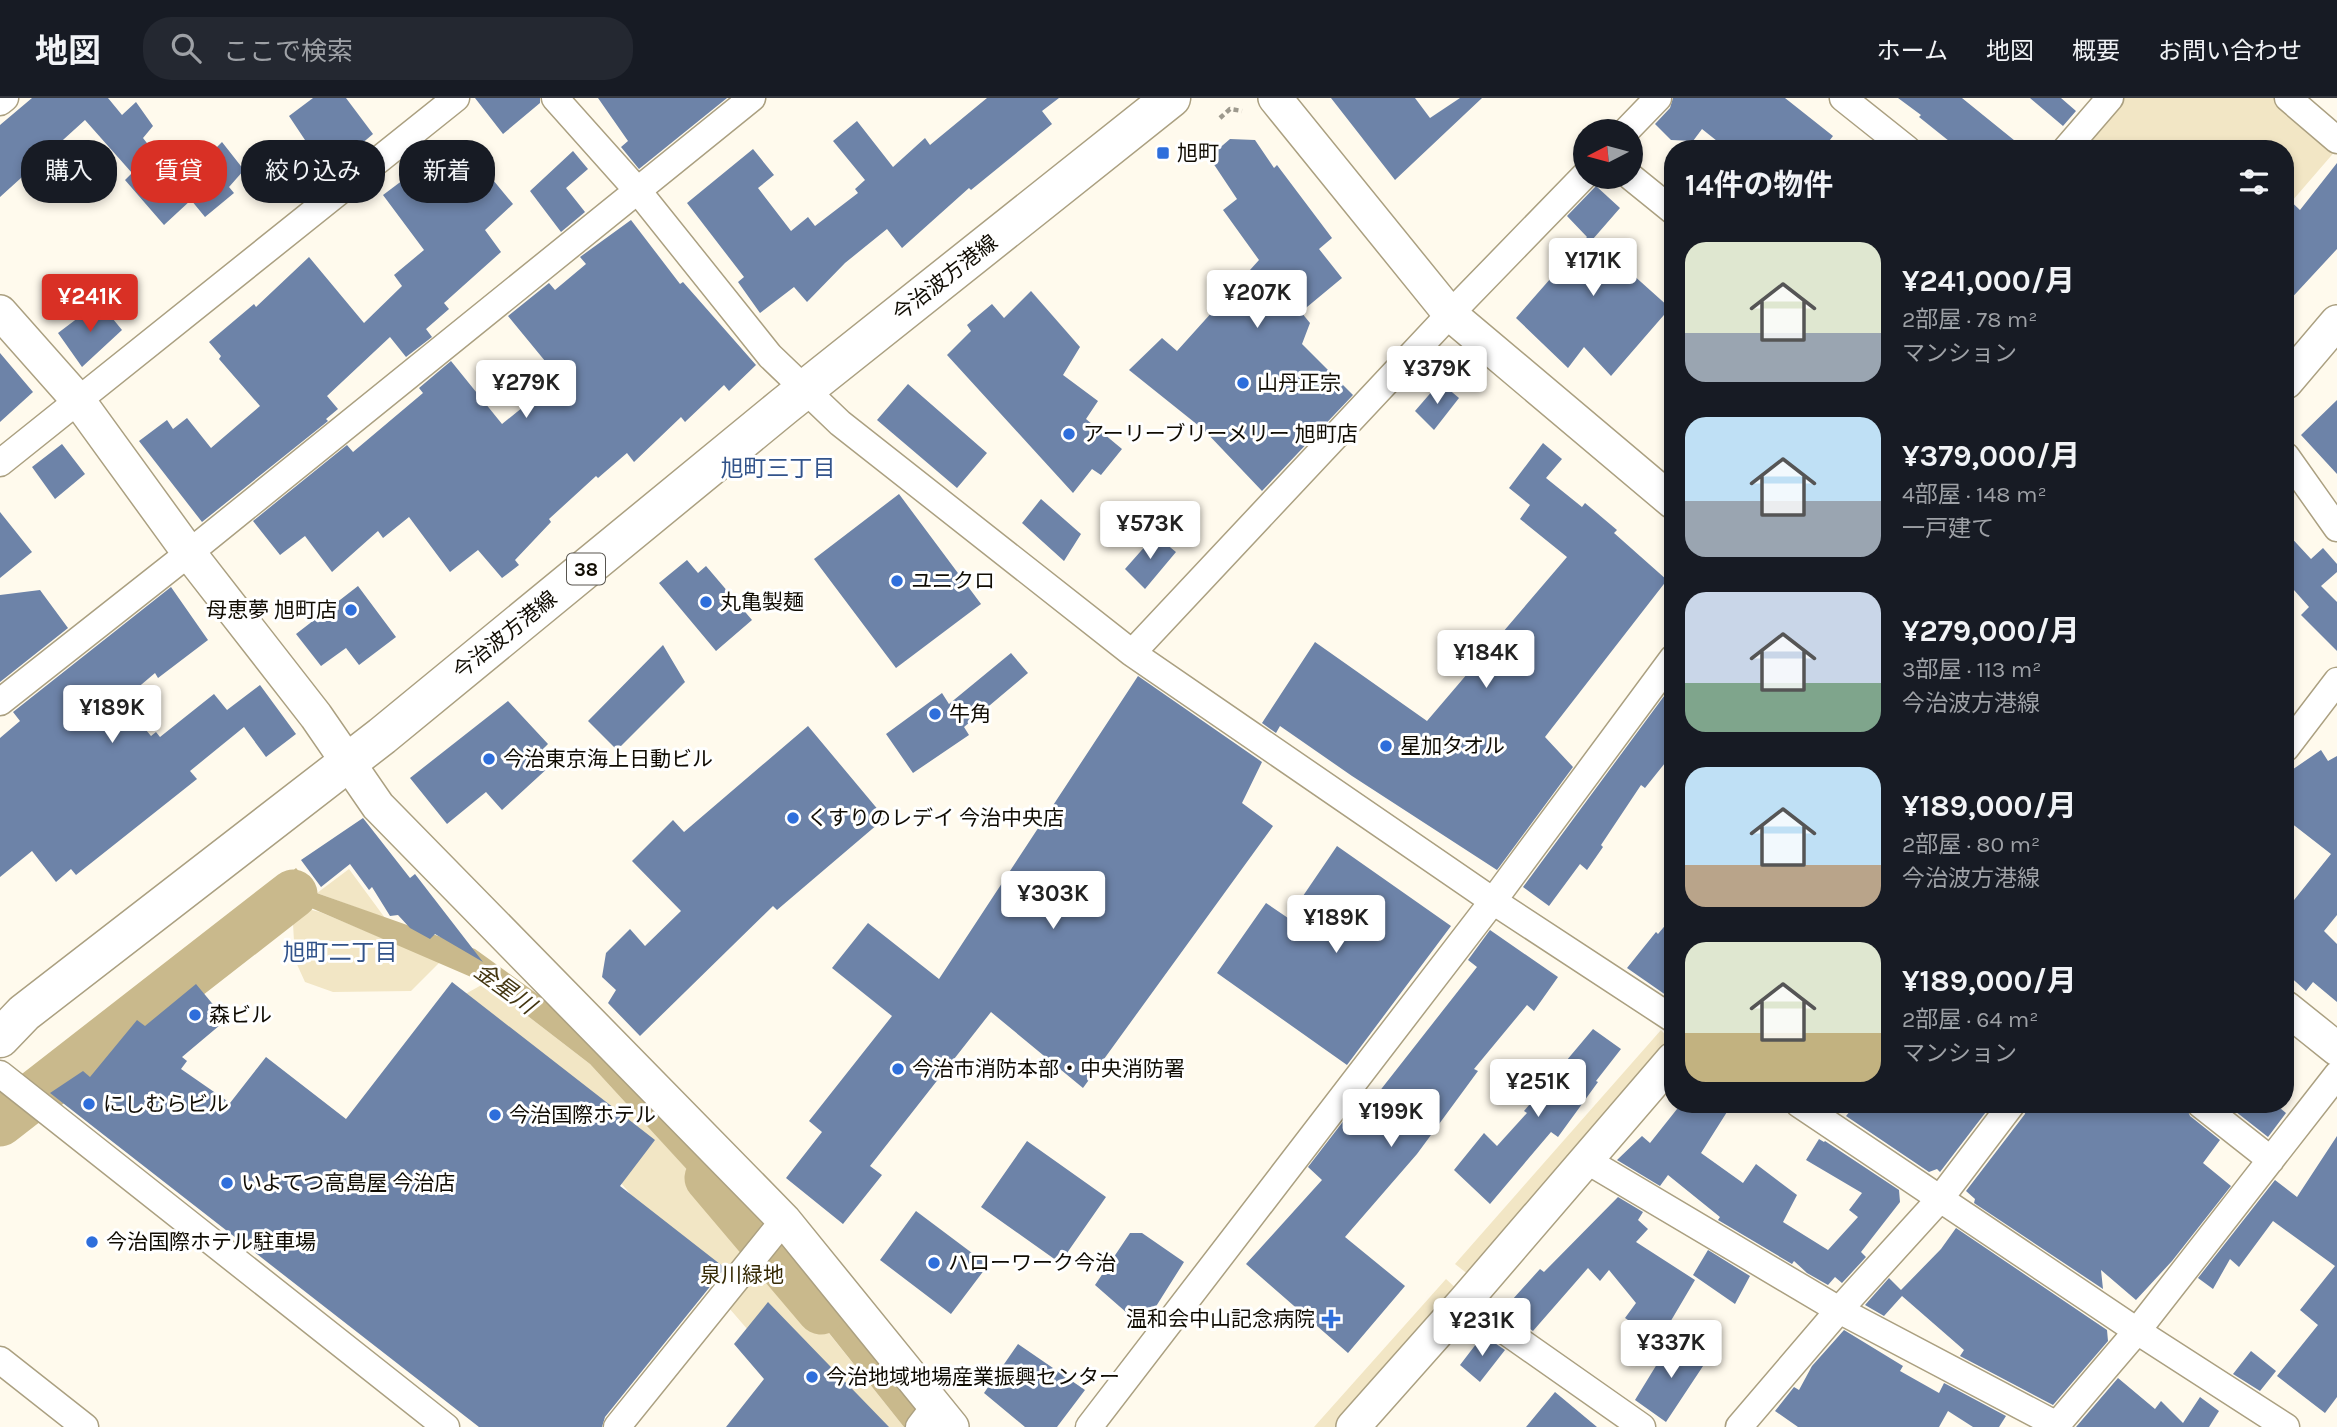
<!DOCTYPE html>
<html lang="ja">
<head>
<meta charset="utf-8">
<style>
	:root { --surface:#171b24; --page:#242831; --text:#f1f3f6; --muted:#9ea1a6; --line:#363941; --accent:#d93025 }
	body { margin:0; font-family:Karla,"Noto Sans JP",sans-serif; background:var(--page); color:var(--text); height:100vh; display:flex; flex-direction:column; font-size:26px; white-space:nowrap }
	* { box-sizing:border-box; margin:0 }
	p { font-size:23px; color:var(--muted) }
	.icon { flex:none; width:38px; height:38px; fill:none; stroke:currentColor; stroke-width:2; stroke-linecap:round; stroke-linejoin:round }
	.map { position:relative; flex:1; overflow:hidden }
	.side { position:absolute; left:1664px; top:42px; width:630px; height:973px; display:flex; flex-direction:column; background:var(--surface); border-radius:28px; box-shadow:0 4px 10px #0003 }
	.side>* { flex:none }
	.hud { position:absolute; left:21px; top:42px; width:665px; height:63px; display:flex; gap:14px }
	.needle { width:46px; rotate:264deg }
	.tools { position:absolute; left:1573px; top:21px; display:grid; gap:14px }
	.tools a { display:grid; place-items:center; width:70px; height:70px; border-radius:50%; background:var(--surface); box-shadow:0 4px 10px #0003; font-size:35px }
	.price { position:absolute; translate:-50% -60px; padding:0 16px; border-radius:7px; background:#fff; color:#222; font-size:23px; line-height:46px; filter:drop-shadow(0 2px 4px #0008) }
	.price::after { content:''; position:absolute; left:50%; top:42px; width:21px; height:16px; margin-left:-10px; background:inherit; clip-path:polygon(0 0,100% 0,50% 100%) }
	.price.on { background:var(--accent); color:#fff }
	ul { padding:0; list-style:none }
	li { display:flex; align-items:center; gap:21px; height:175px; padding:0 21px }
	li span { display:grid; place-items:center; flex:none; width:196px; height:140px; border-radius:21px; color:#555 }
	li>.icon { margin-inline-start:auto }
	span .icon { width:84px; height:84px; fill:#fffc; stroke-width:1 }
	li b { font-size:30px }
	h2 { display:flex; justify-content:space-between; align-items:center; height:84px; padding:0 21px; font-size:30px }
	.chip { padding:0 24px; border-radius:28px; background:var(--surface); box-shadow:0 4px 10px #0003; font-size:24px; line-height:63px }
	.chip.on { background:var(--accent); color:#fff }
	header { display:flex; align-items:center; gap:42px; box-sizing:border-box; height:98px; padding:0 35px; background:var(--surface); border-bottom:2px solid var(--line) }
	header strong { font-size:33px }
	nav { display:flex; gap:38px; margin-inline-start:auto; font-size:24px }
	.search { width:490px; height:63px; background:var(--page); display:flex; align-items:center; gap:18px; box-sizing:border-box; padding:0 24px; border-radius:28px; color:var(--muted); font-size:26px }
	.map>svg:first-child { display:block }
	.green { fill:#f2e6c5 }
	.water { fill:#c9b98c }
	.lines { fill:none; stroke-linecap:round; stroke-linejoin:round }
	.river { stroke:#c9b98c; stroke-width:49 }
	.building { fill:#6d83a8 }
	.minor-casing { stroke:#aba081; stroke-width:29 }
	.tertiary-casing { stroke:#aba081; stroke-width:36 }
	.primary-casing { stroke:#aba081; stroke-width:41 }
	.path { stroke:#9d998d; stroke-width:4.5; stroke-dasharray:5 3.5; stroke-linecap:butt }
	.minor { stroke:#fff; stroke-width:26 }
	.tertiary { stroke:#fff; stroke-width:33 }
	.primary { stroke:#fff; stroke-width:38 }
	.poi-dot { fill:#2e6edb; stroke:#fff; stroke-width:2.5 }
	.labels { text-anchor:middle; stroke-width:6; stroke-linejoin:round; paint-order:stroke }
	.shield { fill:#fff; stroke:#58554f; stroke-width:2 }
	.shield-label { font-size:19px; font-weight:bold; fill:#100c03 }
	.poi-label { font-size:21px; fill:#100c03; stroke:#fff; text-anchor:start }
	.street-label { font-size:21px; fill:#100c03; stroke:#fff }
	.park-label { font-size:21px; fill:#372b05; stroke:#fff }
	.neighbourhood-label { font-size:23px; fill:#32538a; stroke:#fff }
	.water-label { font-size:23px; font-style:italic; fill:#433611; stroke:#fff }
</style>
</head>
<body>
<header>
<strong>地図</strong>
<div class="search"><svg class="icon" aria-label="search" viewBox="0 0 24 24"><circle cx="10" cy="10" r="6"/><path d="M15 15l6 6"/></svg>ここで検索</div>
<nav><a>ホーム</a><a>地図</a><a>概要</a><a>お問い合わせ</a></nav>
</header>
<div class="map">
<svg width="2337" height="1329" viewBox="0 0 2337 1329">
	<rect width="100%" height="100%" fill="#fffaed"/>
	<path class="green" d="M2120 0H2280L2337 51 2286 110V51H2076Z
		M349 771 385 820 317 795Z
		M292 807 320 814 440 864 411 893 333 894 305 884 295 862Z
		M485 885 590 966 768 1159 904 1329H832L460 899Z
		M1661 932 1673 945 1469 1177 1455 1166Z
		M1446 1181 1461 1195 1340 1329H1314Z"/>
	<path class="water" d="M296 770 314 790 311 793 475 851 572 921 762 1120 749 1139 590 966 485 885 295 803 290 802 245 841 236 831 273 800V790Z
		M787 1150 917 1311 909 1329H904L774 1166Z"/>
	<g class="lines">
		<path class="river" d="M0 1024 293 796
			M709 1080 821 1212"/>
	</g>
	<path class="building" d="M32 0H108L122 17 136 4 153 28 143 40 168 72 193 73 222 44 244 72 229 89 234 95 205 119 191 102 164 127 125 82 132 75 85 22 0 99V27Z
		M313 0H346L373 36 327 75 289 18Z
		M475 0H540V5L503 36Z
		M598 0H727L639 71 621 49 628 43Z
		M987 0H1059L1042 13 1052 26 971 92 969 90 902 150 887 131 845 165 807 204 794 189 760 215 738 184 744 179 687 105 753 51 774 77 758 90 791 133 808 119 815 128 858 95 855 91 865 82 833 43 857 23 893 69 925 40 930 47Z
		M1331 0H1415L1430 20 1460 0H1482L1395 82Z
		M1673 0H1785L1833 38 1823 51H1727L1702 31 1693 43 1671 42 1655 26 1670 10Z
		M1898 0H1962L2025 51H1959L1919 19 1921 17Z
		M2030 0H2061L2076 13 2063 28Z
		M1230 41 1255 42 1274 70 1277 67 1332 140 1319 151 1342 180 1301 214 1310 225 1302 246 1353 297 1262 393 1204 332 1129 272 1162 240 1177 253 1259 162 1223 112 1237 101 1209 59Z
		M573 53 588 71 566 90 585 114 561 134 530 93Z
		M474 59 513 106 485 132 501 154 444 205 449 211 426 231 432 239 406 259 390 239 327 298 338 311 326 321 328 323 202 424 139 343 167 322 173 331 187 320 211 350 260 308 219 261 221 258 209 244 254 206 256 209 309 159 364 225 402 188 394 177 424 152 383 97 431 61 447 82Z
		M2337 65V151L2286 206V99L2300 112Z
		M1596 88 1620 110 1593 141 1670 210 1611 278 1584 249 1568 270 1516 220 1587 139 1567 118Z
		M631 122 680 186 683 184 756 267 729 293 724 287 685 324 681 319 634 364 627 355 598 380 596 378 549 421 551 424 515 462 519 467 502 480 478 452 450 474 409 419 383 440 378 433 332 474 305 438 280 457 253 423 347 347 353 354 423 295 419 290 451 263 502 326 559 280 508 218 549 185 555 192 586 166 580 159Z
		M1031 193 1080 249 1063 277 1098 303 1086 321 1122 351 1101 377 1092 371 1073 395 947 257 971 233 967 227 992 206 1004 220Z
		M99 204 122 232 82 269 58 235Z
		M0 255 33 294 0 324Z
		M1440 284 1459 300 1434 332 1415 313Z
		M908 286 987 355 957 390 877 322Z
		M2337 302V376L2301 337Z
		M1543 345 1562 361 1546 380 1582 409 1585 405 1617 432 1614 435 1667 482 1545 639 1573 669 1497 772 1352 678 1280 628 1276 635 1262 625 1315 544 1427 623 1567 459 1520 421 1530 407 1509 390Z
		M62 346 85 376 55 401 32 369Z
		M899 396 981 506 896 570 814 461Z
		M1041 401 1081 436 1064 463 1022 425Z
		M0 414 32 454 0 480Z
		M2286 434 2311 461 2323 450 2337 466V474L2321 488 2337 504V553L2301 517 2309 509 2286 483Z
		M1155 437 1176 454 1145 491 1125 471Z
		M687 462 698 475 706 468 752 522 716 553 659 485Z
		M358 488 396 539 359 567 346 550 321 568 296 536Z
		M171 489 208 542 158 580 155 575 122 603 151 638 156 634 160 639 214 596 227 612 260 587 296 636 266 659 244 629 190 673 197 681 76 777 71 771 56 784 32 753 0 779V640L20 623 13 614Z
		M40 492 68 530 0 584V497Z
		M663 547 685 584 617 652 588 623Z
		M1011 555 1028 575 964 629 969 637 913 675 886 636 942 595 949 606Z
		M1138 578 1262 664 1242 705 1273 728 1083 990 991 914 870 1068 882 1077 843 1126 786 1080 822 1034 809 1023 892 918 832 870 868 825 939 881Z
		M1673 586V655L1645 690 1641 687 1601 747 1603 749 1587 772 1580 766 1549 808 1523 789Z
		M508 603 548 646 539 655 550 668 502 712 486 694 447 726 410 680Z
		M808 628 885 720 777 812 773 808 640 938 608 905 616 892 602 879 606 855 630 831 645 848 681 813 632 763 673 722 684 734Z
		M2321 652 2328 663 2337 658V817L2324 833 2337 846V904L2313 884 2306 893 2286 875V812L2331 756 2286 721V676Z
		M363 720 410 780 415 776 483 864 435 836 430 841 410 830 398 817 390 818 372 789 369 792 350 766 321 789 301 762Z
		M1337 748 1451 828 1347 967 1217 875 1266 805 1288 820Z
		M1673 818V902L1627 870 1656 834 1658 836Z
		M1490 832 1558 879 1534 913 1527 907 1474 971 1478 973 1417 1056 1345 1139 1405 1188 1348 1255 1246 1166 1322 1082 1308 1069 1345 1021 1353 1027 1477 869 1468 862Z
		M452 884 655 1042 620 1088 725 1170 605 1319 602 1329H479L50 995 83 973 90 979 137 922 145 928 196 886 226 922 182 959 187 963 181 971 230 1005 266 959 346 1021Z
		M1593 931 1621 951 1596 983 1598 984 1558 1039 1551 1034 1490 1106 1454 1072 1484 1035 1497 1048 1527 1015 1524 1013Z
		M1681 1006H1732L1701 1055 1743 1085 1756 1066 1797 1097 1783 1124 1828 1152 1858 1119 1849 1112 1862 1095 1806 1062 1819 1041 1824 1044 1825 1043 1899 1092 1900 1104 1861 1154 1866 1159 1842 1185 1835 1179 1828 1187 1807 1175 1794 1163 1792 1166 1718 1122 1720 1119 1668 1077 1660 1088 1617 1062 1642 1038 1650 1045Z
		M1856 1006H1992L1940 1074 1937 1071 1929 1074 1846 1018Z
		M2027 1006H2185L2190 1018 2220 1042 2203 1065 2231 1088 2172 1163 2136 1202 2101 1172 2103 1191 1974 1105 1975 1101 1966 1093 2025 1016Z
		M2226 1006H2275L2286 1015 2268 1039Z
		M2337 1038V1299L2325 1315 2277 1278 2318 1227 2300 1212 2335 1168 2273 1123 2239 1169 2230 1161 2213 1191 2198 1180 2275 1082 2297 1099Z
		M1027 1043 1106 1099 1060 1165 981 1109Z
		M1618 1099 1643 1114 1638 1122 1648 1131 1636 1144 1695 1182 1659 1243 1625 1220 1636 1205 1609 1172 1600 1183 1588 1170 1533 1233 1503 1212 1540 1171 1544 1174Z
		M916 1113 988 1167 951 1216 880 1162Z
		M1956 1130 2107 1232 2108 1243 2053 1307 1960 1258 1964 1252 1902 1198 1884 1218 1865 1207 1889 1180 1901 1192 1941 1151Z
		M1130 1135H1142L1184 1164 1143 1229 1095 1187Z
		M1708 1152 1750 1178 1735 1206 1693 1177Z
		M768 1204 889 1329H726L764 1281 734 1246Z
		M1844 1232 1903 1268 1900 1273 1939 1295 1944 1285 2006 1318 1999 1329H1973L1948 1313 1939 1329H1798L1775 1313 1794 1289 1799 1292 1812 1268Z
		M1483 1237 1505 1252 1480 1284 1460 1267Z
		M1673 1240 1707 1262 1666 1324 1635 1302Z
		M1018 1246 1085 1292 1057 1329H1025L984 1295Z
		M2251 1253 2276 1273 2260 1293 2233 1276Z
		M2118 1280 2155 1311 2161 1303 2183 1325 2200 1299 2219 1313 2209 1329H2076Z
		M1555 1294 1597 1329H1526Z"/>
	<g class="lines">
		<g class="minor-casing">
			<path id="minor" d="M555 0 638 93 770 258 840 325 1132 555 1493 803 1673 921
				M1843 0 1907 51
				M2288 0 2337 42
				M0 4 5 0
				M1626 33 1658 0
				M2066 51 2110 0
				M1631 79 1673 113
				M2286 358 2337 430
				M0 365 456 0
				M1132 555 1450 216 1586 76
				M0 604 189 455 752 0
				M2286 650 2337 583
				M0 976 446 1329
				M1799 1006 2137 1233 2286 1329
				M2200 1006 2271 1062
				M1586 1062 1839 1212 2057 1327
				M1464 1204 1642 1329
				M0 1262 85 1329
				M617 1329 784 1122
				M919 1329 935 1308
				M1089 1329 1493 803 1673 560
				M1739 1329 1839 1212 1939 1102 2012 1006
				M2055 1329 2137 1233 2337 977"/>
		</g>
		<g class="tertiary-casing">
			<path id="tertiary" d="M1275 0 1450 216 1673 404
				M0 214 78 302 189 455 316 618 378 708 784 1122 952 1329
				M2286 284 2337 224
				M2286 910 2337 951
				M1353 1329 1464 1204 1673 961"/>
		</g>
		<g class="primary-casing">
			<path id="primary" d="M0 940 24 915 382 638 784 308 1171 0"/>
		</g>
		<path class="path" d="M1220 20 1230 11 1242 13"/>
		<use href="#minor" class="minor"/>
		<use href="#tertiary" class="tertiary"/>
		<use href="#primary" class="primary"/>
	</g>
	<g class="poi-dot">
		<rect x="1156" y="48" width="14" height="14" rx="3.5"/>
		<circle cx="1243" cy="285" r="7"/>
		<circle cx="1069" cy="336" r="7"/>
		<circle cx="897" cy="483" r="7"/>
		<circle cx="706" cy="504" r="7"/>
		<circle cx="351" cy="512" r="7"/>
		<circle cx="935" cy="616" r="7"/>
		<circle cx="1386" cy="648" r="7"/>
		<circle cx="489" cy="661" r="7"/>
		<circle cx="793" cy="720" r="7"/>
		<circle cx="195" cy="917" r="7"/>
		<circle cx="898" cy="971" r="7"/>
		<circle cx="89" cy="1006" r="7"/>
		<circle cx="495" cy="1017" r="7"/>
		<circle cx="227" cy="1085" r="7"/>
		<circle cx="92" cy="1144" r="7"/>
		<circle cx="934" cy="1165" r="7"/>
		<path d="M1327.5 1210.5h7v7h7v7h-7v7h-7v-7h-7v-7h7z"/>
		<circle cx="812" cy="1279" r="7"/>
	</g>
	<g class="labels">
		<rect class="shield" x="567" y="455.5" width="38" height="31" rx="5"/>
		<g class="shield-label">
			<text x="586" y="478">38</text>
		</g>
		<g class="poi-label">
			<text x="1177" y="62">旭町</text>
			<text x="1257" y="292">山丹正宗</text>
			<text x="1083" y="343">アーリーブリーメリー 旭町店</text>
			<text x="911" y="490">ユニクロ</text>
			<text x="720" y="511">丸亀製麺</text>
			<text x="337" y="519" text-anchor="end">母恵夢 旭町店</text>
			<text x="949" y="623">牛角</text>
			<text x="1400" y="655">星加タオル</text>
			<text x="503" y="668">今治東京海上日動ビル</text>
			<text x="807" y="727">くすりのレデイ 今治中央店</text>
			<text x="209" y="924">森ビル</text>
			<text x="912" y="978">今治市消防本部・中央消防署</text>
			<text x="103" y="1013">にしむらビル</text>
			<text x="509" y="1024">今治国際ホテル</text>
			<text x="241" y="1092">いよてつ高島屋 今治店</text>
			<text x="106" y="1151">今治国際ホテル駐車場</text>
			<text x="948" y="1172">ハローワーク今治</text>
			<text x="1315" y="1228" text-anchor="end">温和会中山記念病院</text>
			<text x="826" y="1286">今治地域地場産業振興センター</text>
		</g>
		<g class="street-label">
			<text transform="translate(945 180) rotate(-38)" y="7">今治波方港線</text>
			<text transform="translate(505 537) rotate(-39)" y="7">今治波方港線</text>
		</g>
		<g class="park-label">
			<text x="742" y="1184">泉川緑地</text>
		</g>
		<g class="neighbourhood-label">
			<text x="778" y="378">旭町三丁目</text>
			<text x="340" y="862">旭町二丁目</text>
		</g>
		<g class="water-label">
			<text transform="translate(505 890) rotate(36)" y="8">金星川</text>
		</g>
	</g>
</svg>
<div class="tools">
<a><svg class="needle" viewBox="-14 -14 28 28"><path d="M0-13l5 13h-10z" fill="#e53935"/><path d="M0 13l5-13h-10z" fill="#9ea1a6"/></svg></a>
</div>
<b class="price" style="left:1593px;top:200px">¥171K</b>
<b class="price" style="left:1257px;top:232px">¥207K</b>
<b class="price on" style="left:90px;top:236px">¥241K</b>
<b class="price" style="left:1437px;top:308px">¥379K</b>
<b class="price" style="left:526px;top:322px">¥279K</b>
<b class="price" style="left:1150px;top:463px">¥573K</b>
<b class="price" style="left:1486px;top:592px">¥184K</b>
<b class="price" style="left:112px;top:647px">¥189K</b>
<b class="price" style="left:1053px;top:833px">¥303K</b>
<b class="price" style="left:1336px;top:857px">¥189K</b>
<b class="price" style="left:1538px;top:1021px">¥251K</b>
<b class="price" style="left:1391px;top:1051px">¥199K</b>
<b class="price" style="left:1482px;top:1260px">¥231K</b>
<b class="price" style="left:1671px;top:1282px">¥337K</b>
<div class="hud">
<a class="chip">購入</a>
<a class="chip on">賃貸</a>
<a class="chip">絞り込み</a>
<a class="chip">新着</a>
</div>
<section class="side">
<h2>14件の物件<svg class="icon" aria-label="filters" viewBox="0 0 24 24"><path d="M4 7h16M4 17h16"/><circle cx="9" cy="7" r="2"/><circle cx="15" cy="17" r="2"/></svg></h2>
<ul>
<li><span style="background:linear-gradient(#dfe7d0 65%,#9aa5b1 0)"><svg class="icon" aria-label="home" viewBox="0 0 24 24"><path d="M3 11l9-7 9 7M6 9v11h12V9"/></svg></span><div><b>¥241,000/月</b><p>2部屋 · 78 m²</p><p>マンション</p></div></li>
<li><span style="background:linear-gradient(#bfe0f5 60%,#9aa5b1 0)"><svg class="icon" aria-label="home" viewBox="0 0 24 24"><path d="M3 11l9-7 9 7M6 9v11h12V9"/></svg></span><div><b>¥379,000/月</b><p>4部屋 · 148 m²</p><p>一戸建て</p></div></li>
<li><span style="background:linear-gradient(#c9d6e8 65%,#7fa58c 0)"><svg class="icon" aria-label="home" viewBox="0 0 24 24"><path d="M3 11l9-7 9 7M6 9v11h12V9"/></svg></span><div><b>¥279,000/月</b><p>3部屋 · 113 m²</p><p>今治波方港線</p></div></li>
<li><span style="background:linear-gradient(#bfe0f5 70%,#b9a48a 0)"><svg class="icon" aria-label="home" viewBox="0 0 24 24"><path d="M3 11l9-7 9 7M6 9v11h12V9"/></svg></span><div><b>¥189,000/月</b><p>2部屋 · 80 m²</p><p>今治波方港線</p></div></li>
<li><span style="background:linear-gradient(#dfe7d0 65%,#c2b280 0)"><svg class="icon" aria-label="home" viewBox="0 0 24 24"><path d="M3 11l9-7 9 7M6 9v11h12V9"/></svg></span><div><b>¥189,000/月</b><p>2部屋 · 64 m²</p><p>マンション</p></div></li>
</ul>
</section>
</div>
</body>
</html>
